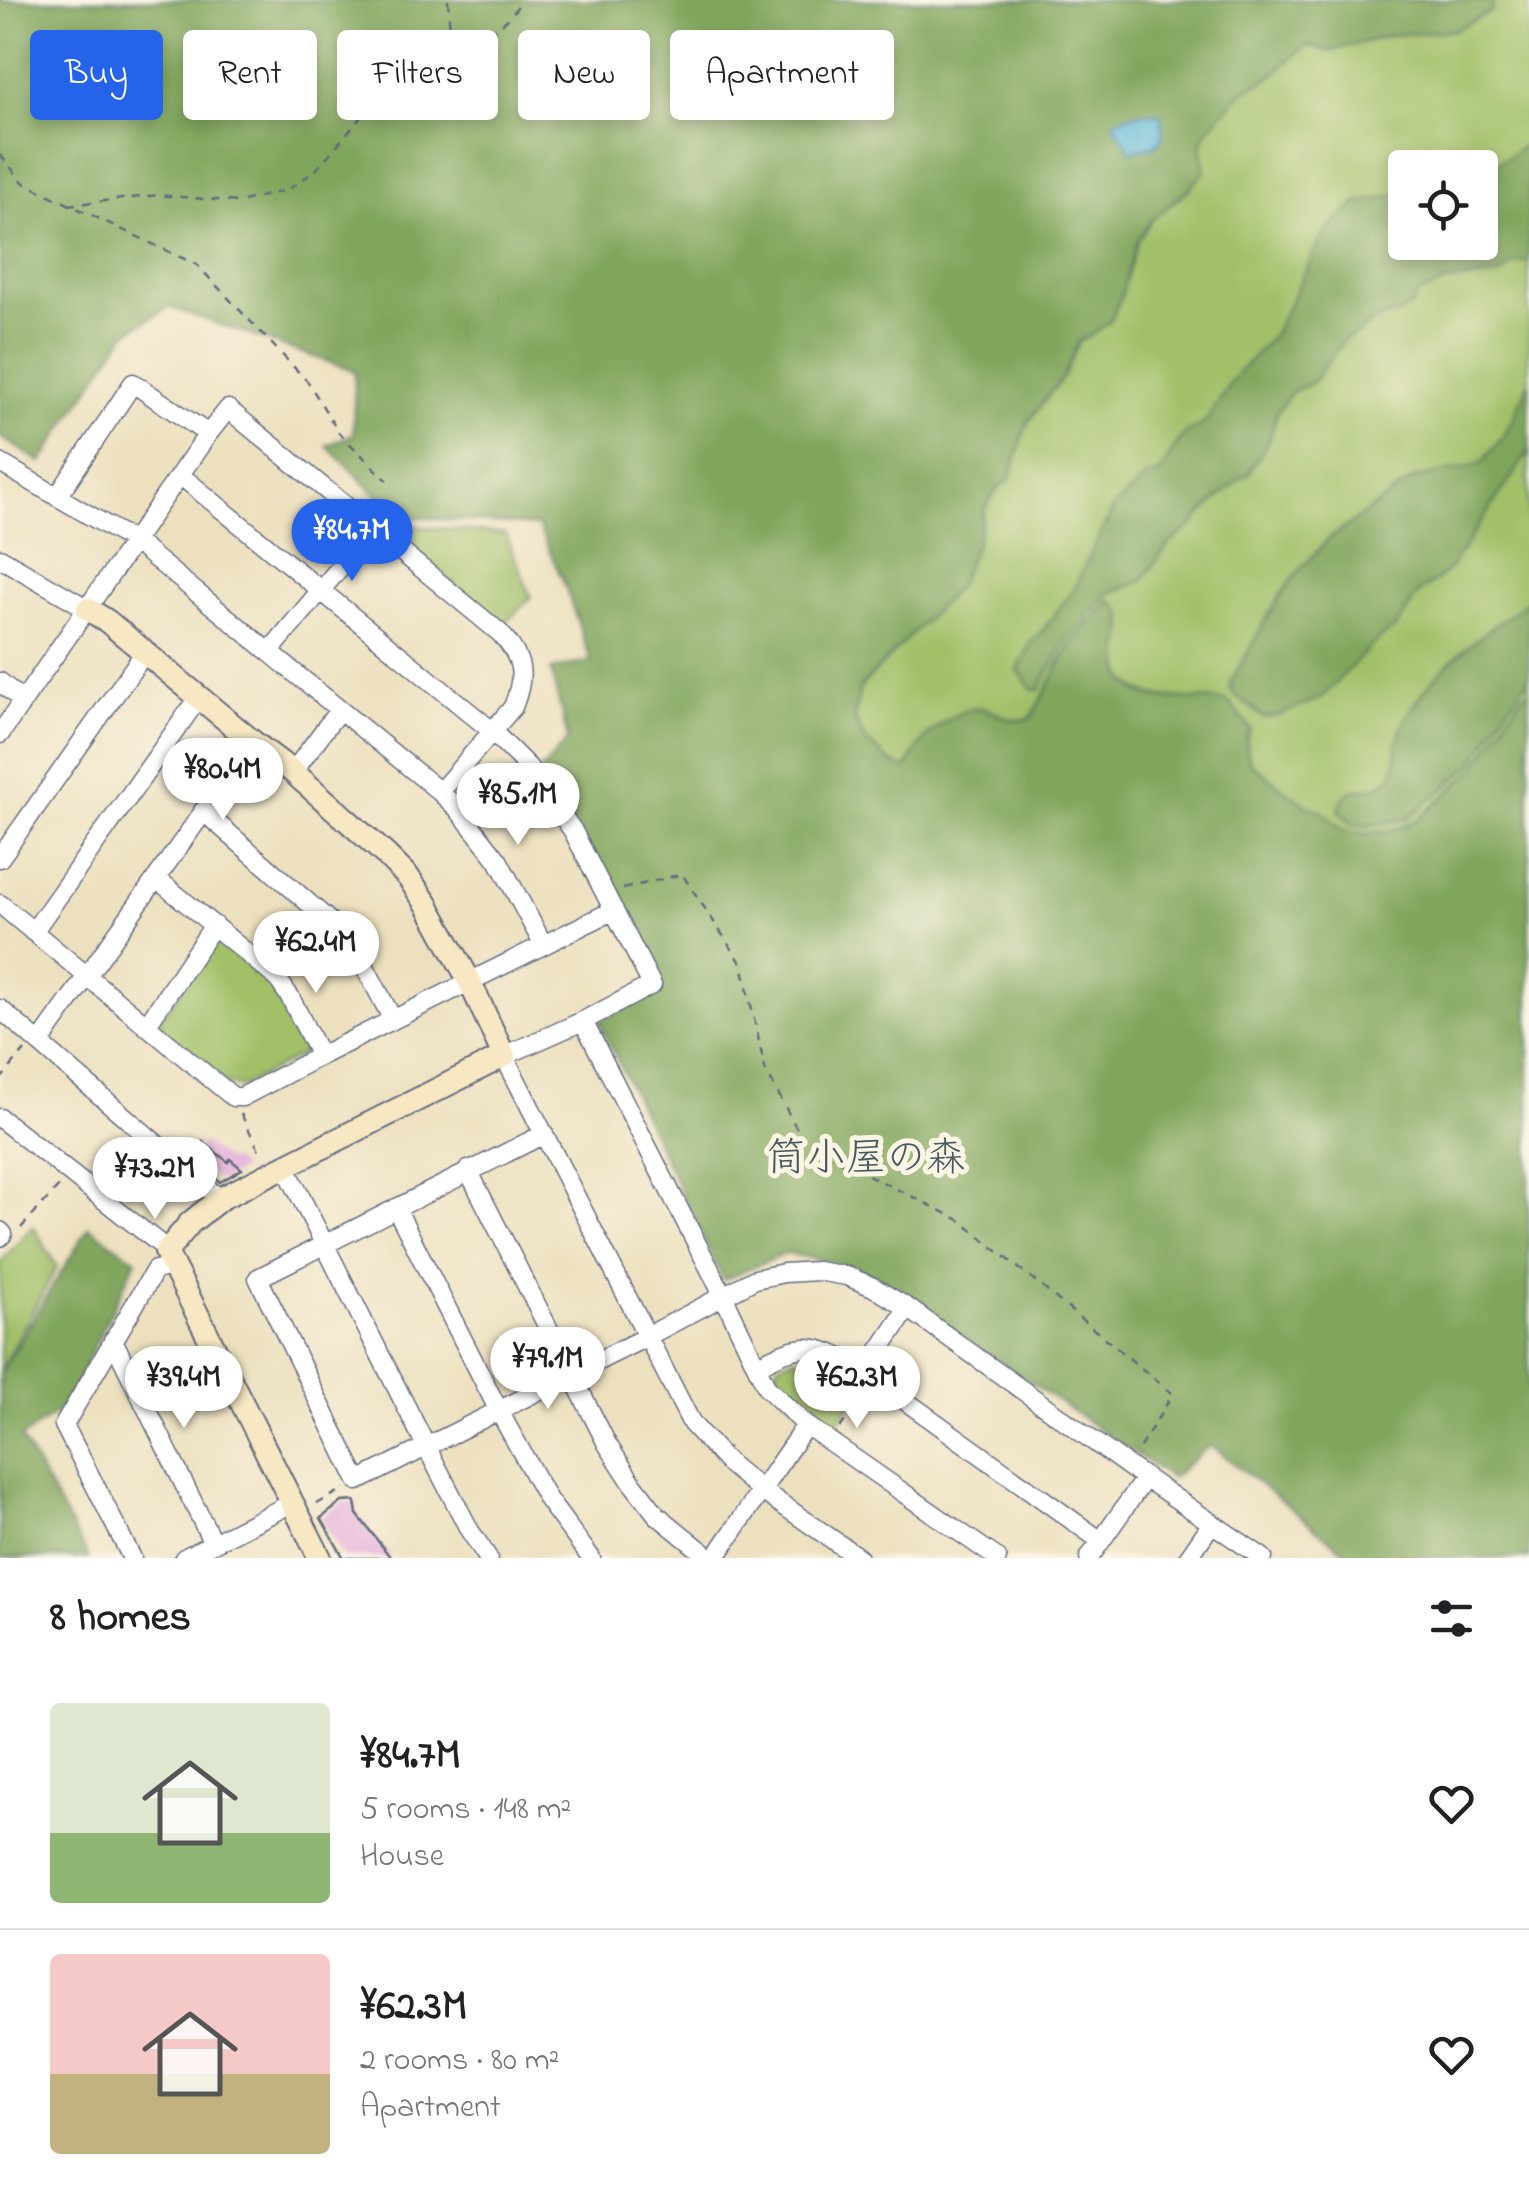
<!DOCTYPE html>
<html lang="en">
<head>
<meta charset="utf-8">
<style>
	:root { --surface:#fff; --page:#f2f2f2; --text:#202124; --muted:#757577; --line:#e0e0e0; --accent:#2563eb }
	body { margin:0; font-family:"Indie Flower","Klee One",sans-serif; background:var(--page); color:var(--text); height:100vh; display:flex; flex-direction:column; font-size:38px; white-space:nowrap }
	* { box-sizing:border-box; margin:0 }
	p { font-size:32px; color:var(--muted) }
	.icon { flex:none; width:55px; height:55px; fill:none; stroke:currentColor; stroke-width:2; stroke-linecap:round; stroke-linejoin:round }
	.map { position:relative; height:1558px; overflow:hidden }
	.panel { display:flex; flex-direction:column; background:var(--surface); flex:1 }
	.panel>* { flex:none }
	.banner { position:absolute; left:30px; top:30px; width:1000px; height:90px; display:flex; gap:20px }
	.buttons { position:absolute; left:1388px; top:150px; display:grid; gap:20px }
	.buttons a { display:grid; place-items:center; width:110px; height:110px; border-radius:10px; background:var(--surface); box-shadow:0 5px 15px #0003; font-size:50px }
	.price { position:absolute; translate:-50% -85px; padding:0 22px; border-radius:35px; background:#fff; color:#222; font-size:32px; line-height:65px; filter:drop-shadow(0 2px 5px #0008) }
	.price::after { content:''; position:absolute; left:50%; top:60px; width:30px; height:22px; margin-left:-15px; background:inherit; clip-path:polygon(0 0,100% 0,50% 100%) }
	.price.on { background:var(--accent); color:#fff }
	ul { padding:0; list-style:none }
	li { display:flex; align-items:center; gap:30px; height:250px; padding:0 50px }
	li+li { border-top:2px solid var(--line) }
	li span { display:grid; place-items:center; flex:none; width:280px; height:200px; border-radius:10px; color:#555 }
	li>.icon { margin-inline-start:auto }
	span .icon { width:120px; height:120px; fill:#fffc; stroke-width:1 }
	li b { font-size:42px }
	h2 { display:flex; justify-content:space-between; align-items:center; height:120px; padding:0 50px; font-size:42px }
	.pill { padding:0 35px; border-radius:10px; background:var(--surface); box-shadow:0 5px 15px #0003; font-size:35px; line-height:90px }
	.pill.on { background:var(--accent); color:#fff }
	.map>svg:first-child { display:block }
	.green { fill:#a1c068; stroke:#5e7863; stroke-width:2.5; fill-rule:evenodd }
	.forest { fill:#80a65c; stroke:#4e6a5d; stroke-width:2.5; fill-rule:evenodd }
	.water { fill:#5bb7d9; stroke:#3b739c; stroke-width:2.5 }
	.building { fill:#dd9eda }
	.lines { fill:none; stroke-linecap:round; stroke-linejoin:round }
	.street-casing { stroke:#646d80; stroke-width:21 }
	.secondary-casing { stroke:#646d80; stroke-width:26 }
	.path { stroke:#646d80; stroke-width:2.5; stroke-dasharray:8 8; stroke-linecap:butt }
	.street { stroke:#fff; stroke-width:18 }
	.secondary { stroke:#f7e8c3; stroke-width:22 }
	.labels { text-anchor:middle; stroke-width:10; stroke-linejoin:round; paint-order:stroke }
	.park-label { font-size:40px; fill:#435a61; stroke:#fcf5e5 }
</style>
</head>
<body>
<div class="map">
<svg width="1529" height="1558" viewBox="0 0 1529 1558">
	<rect width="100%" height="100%" fill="#fcf5e5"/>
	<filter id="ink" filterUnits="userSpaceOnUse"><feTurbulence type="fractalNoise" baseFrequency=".01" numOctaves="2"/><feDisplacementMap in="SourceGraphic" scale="20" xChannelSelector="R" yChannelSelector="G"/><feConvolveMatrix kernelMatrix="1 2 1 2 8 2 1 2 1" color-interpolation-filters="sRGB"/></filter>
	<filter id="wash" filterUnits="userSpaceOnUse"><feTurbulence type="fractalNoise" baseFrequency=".0048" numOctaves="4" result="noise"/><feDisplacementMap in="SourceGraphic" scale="40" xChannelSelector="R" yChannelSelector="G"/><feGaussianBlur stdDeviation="2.25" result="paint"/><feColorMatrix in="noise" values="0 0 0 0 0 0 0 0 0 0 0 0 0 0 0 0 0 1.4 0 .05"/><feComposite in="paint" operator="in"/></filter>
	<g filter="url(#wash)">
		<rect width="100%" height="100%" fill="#ede0bf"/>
		<path class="green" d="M1492 0H1529V692L1523 694 1475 769 1420 818 1407 825 1388 831 1364 834 1343 831 1321 811 1308 806 1293 796 1249 762 1246 739 1250 729 1228 701C1198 698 1133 706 1121 670 1116 654 1122 632 1124 615L1090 620 1061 659 1045 695 1031 718C1012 724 1000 716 983 708L912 757 907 769 892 764 864 739 854 718 860 688 958 586 977 540 984 510 997 489 1010 478 1027 424 1064 375 1079 341 1094 334 1111 320 1121 296 1137 241 1151 220 1189 189 1201 143 1207 130 1241 93 1269 78 1307 45 1329 51 1391 35 1454 30 1492 11ZM1405 168H1480V242H1405Z
			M394 524 505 534 531 597 503 625 387 529Z
			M223 942 276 990 305 1048 301 1055 241 1087 226 1084 161 1031 160 1019 214 943Z
			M33 1226 57 1267 0 1371V1263Z
			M794 1357 828 1363 864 1384 831 1433 791 1401 772 1378 778 1364Z"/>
		<path class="forest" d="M0 0H1492V11L1454 30 1391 35 1329 51 1307 45 1269 78 1241 93 1207 130 1201 143 1205 171 1189 189 1151 220 1137 241 1121 296 1111 320 1094 334 1079 341 1064 375 1027 423 1010 478 997 489 984 510 977 540 958 586 860 687 854 718 864 739 892 763 906 769C912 758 919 744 928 735 941 723 967 704 985 709 1003 714 1011 725 1031 718L1071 644 1109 601C1115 604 1118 605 1121 611 1133 633 1098 680 1147 694 1174 702 1201 698 1228 701L1250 729 1246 739 1249 762 1293 796 1308 806 1321 811 1343 830 1364 834 1388 831 1407 825 1420 818 1475 769 1523 694 1529 692V1558H1353L1211 1445 1171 1478 881 1280 853 1267 787 1253 723 1280 599 1022 662 987 600 865 541 771 568 739 551 670 591 661 565 585 538 526 398 516 327 446 353 434 355 371 169 307 125 334 41 462 0 437ZM1146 112 1160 142 1155 146 1131 151 1115 125 1126 116Z
			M1529 142V261L1516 263 1499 275 1447 282 1419 294 1411 306 1396 315 1375 320 1360 332 1344 340 1312 383 1293 391 1277 412 1269 440 1248 474 1237 481 1202 513 1194 524 1169 544 1141 582 1114 591 1104 598 1067 639 1039 690H1032L1018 670 1031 642 1043 630 1073 590 1114 507 1146 477 1160 472 1182 436 1205 423 1232 380 1274 334 1319 244 1334 223 1358 203 1405 193V242H1480V171L1508 157Z
			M1529 382V451L1450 568 1437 580 1419 592 1396 627 1374 643 1321 698 1277 716 1264 718 1232 693 1230 684 1276 602 1296 574 1329 539 1413 479 1480 464 1501 440 1514 417Z
			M1529 600V678L1503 714 1472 765 1407 819 1365 826 1352 824 1339 811C1345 779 1367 797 1386 781 1399 770 1395 759 1397 746 1399 730 1407 716 1415 704 1445 658 1487 632 1529 600Z
			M89 1227 136 1260 65 1407 21 1438 89 1558H0V1373Z"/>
		<path class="water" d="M1146 112 1161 115 1163 137 1155 146 1131 151 1117 130 1115 122 1126 116Z"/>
		<g id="blocks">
			<path class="building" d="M203 1142 228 1162 230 1159 242 1169 220 1182 192 1158Z
				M355 1501 357 1514 391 1558H344L321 1518 342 1502Z"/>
		</g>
	</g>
	<g filter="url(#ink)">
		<use href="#blocks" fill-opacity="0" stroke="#646d80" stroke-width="2.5"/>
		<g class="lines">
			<g class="street-casing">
				<path id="street" d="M0 463 135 542 440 792 513 707C526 675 523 658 500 633L228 409 208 434 0 734
					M180 475 492 731 528 767 573 831 652 985 583 1021 504 1056 692 1424 727 1462 761 1490 859 1558
					M57 497 133 383 208 434
					M0 558 88 609
					M270 651 373 528
					M0 682 23 701
					M293 772 339 710
					M440 792 457 808 498 860 543 944
					M203 811 343 933 356 950 393 1020
					M0 858 145 652
					M0 904 233 1097H242L320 1056 290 997 277 978 156 878
					M33 932 199 697
					M0 1009 220 1199
					M583 1021 724 1297 767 1388 806 1425 997 1558
					M146 1026 214 925
					M40 1042 253 742
					M320 1056 614 910
					M0 1118 160 1244 166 1252
					M544 1134 258 1278 358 1481 648 1336 755 1279 784 1273 817 1271 847 1276 873 1287 908 1308 1128 1466 1263 1558
					M286 1168 427 1448 470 1531 488 1558
					M468 1170 607 1444 633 1484 657 1515 710 1558
					M396 1208 499 1411 548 1500 591 1558
					M0 1231 3 1234 0 1237
					M113 1340 213 1543
					M757 1366C806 1338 820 1345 865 1372L1101 1541
					M865 1372 908 1308
					M132 1558 64 1425 155 1270 173 1266
					M184 1558 292 1503
					M715 1558 806 1425
					M1089 1558 1146 1477
					M1188 1558 1212 1523"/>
			</g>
			<g class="secondary-casing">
				<path id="secondary" d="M88 609 107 621 253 742 293 772 386 855 408 877 427 904 470 982 504 1056 220 1199 190 1223 166 1252 320 1558"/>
			</g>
			<path class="path" d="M448 0 452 64
				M0 1V0
				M0 155 24 183 197 265 308 382 339 433 387 480
				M68 205 158 195 239 202 287 190 315 171 361 117 387 99 452 66 510 17 522 0
				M623 889 682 874 742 964 765 1069 805 1144 960 1220 1173 1394 1137 1452
				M0 1080 25 1050
				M241 1114 262 1156
				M21 1228 59 1186
				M840 1428 864 1393
				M317 1504 345 1488"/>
			<use href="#street" class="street"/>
			<use href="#secondary" class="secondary"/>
		</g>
	</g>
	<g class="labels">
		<g class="park-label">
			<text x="866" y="1170">筒小屋の森</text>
		</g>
	</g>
</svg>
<div class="buttons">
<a><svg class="icon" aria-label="locate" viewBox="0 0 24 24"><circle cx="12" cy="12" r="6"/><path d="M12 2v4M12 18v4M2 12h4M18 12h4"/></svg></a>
</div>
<b class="price on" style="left:352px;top:584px">¥84.7M</b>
<b class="price" style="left:223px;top:823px">¥80.4M</b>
<b class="price" style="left:518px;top:848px">¥85.1M</b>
<b class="price" style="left:316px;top:996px">¥62.4M</b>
<b class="price" style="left:155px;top:1222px">¥73.2M</b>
<b class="price" style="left:548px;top:1412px">¥79.1M</b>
<b class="price" style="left:184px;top:1431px">¥39.4M</b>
<b class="price" style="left:857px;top:1431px">¥62.3M</b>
<div class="banner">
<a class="pill on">Buy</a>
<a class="pill">Rent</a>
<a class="pill">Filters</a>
<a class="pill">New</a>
<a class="pill">Apartment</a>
</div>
</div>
<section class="panel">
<h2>8 homes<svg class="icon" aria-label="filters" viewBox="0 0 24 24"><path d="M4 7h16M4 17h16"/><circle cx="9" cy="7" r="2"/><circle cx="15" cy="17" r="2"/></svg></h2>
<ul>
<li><span style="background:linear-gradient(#dfe7d0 65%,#8fb573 0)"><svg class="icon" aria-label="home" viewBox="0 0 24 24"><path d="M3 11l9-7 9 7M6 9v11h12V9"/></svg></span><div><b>¥84.7M</b><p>5 rooms · 148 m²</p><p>House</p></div><svg class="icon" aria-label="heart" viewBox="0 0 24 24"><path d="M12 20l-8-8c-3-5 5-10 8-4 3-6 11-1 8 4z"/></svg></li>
<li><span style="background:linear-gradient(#f6c9c9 60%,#c2b280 0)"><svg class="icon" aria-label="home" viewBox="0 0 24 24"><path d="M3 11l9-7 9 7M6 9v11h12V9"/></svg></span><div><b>¥62.3M</b><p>2 rooms · 80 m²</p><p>Apartment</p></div><svg class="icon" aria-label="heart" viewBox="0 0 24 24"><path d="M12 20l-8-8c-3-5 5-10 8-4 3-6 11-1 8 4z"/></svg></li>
</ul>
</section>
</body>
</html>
